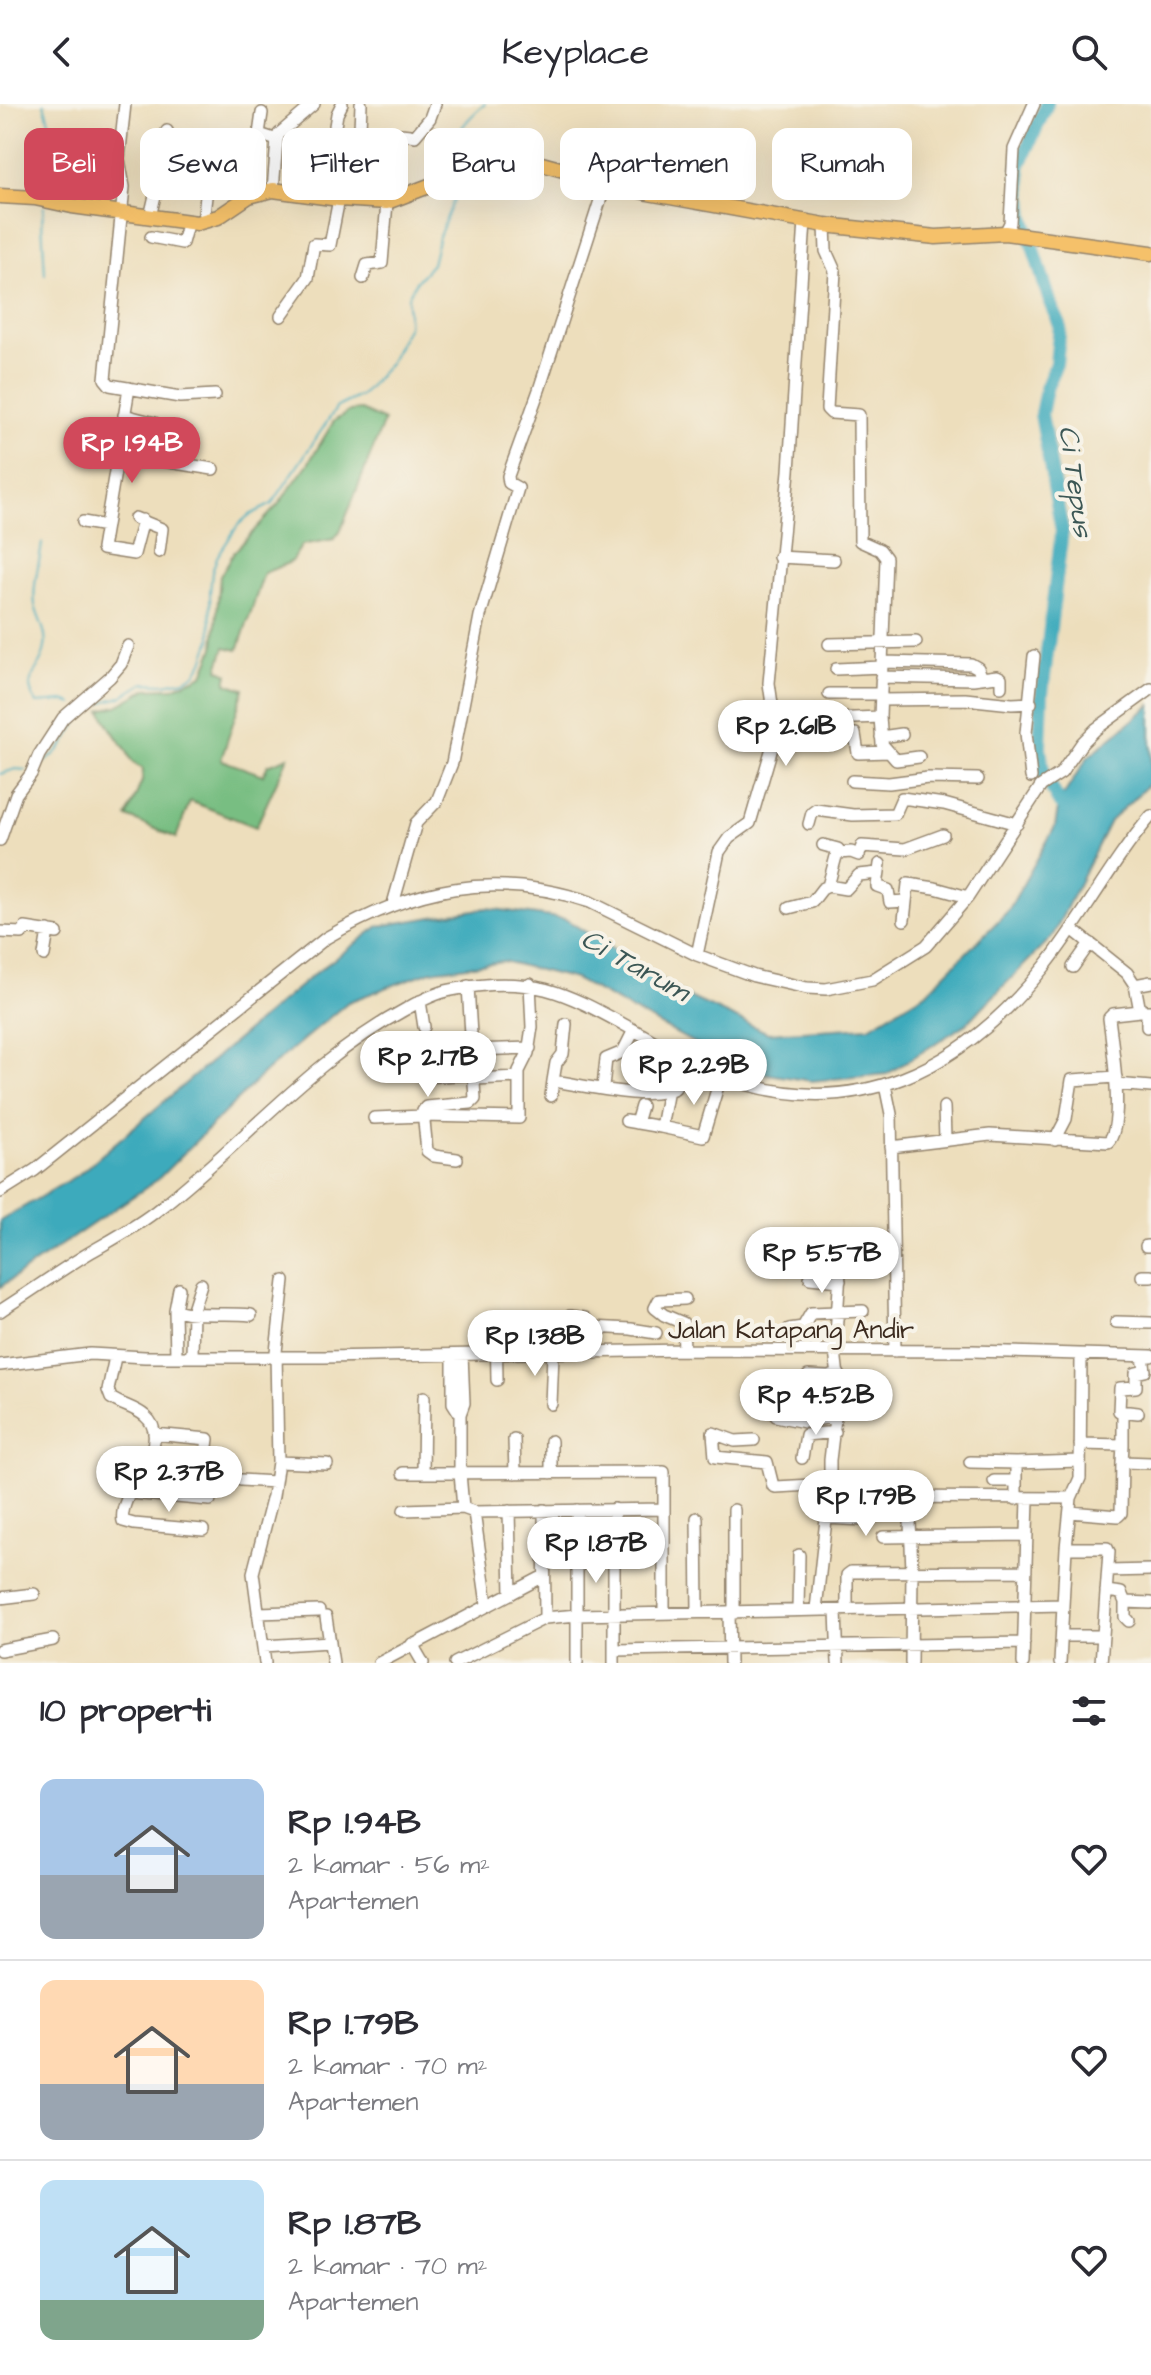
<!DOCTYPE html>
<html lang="id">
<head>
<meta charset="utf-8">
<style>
	:root { --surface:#fff; --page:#f2f2f3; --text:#2b2b33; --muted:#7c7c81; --line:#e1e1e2; --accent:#d1495b }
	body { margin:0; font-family:"Architects Daughter",sans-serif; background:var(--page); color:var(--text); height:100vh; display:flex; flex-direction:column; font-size:30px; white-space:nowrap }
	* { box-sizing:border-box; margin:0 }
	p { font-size:26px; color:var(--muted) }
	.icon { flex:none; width:44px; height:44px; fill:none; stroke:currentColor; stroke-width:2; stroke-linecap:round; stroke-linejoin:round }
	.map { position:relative; height:1559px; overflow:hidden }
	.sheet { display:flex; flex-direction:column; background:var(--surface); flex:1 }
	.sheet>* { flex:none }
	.top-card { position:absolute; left:24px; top:24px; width:1104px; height:72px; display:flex; gap:16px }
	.price { position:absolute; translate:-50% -68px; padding:0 18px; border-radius:28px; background:#fff; color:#222; font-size:26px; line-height:52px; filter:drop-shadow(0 2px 4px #0008) }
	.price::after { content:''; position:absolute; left:50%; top:48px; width:24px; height:18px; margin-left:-12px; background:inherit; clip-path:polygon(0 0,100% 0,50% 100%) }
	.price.active { background:var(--accent); color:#fff }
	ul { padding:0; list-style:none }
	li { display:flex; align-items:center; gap:24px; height:200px; padding:0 40px }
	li+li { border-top:2px solid var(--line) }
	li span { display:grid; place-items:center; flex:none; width:224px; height:160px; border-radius:16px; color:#555 }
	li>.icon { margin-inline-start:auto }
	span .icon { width:96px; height:96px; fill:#fffc; stroke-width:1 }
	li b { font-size:34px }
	h2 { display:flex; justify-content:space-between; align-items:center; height:96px; padding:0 40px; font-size:34px }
	.pill { padding:0 28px; border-radius:16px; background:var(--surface); box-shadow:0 8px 32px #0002; font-size:28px; line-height:72px }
	.pill.active { background:var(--accent); color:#fff }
	header { display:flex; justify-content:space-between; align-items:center; height:104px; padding:0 40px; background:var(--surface); font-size:36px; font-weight:600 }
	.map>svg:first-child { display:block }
	.forest { fill:#78be82; stroke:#5a7450; stroke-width:2 }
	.water { fill:#3daabc; stroke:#3c6a6d; stroke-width:2 }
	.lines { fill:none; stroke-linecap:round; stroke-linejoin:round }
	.stream { stroke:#3daabc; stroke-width:2 }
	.river { stroke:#3daabc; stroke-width:14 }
	.minor-casing { stroke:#94846d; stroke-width:14 }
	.major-casing { stroke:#94846d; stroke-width:17 }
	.minor { stroke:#fff; stroke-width:11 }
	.major { stroke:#f5c16b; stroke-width:14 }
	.labels { text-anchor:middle; stroke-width:8; stroke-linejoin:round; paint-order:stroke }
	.street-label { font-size:26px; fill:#3b2a1e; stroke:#f7f3e8 }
	.water-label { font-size:28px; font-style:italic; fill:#3c5755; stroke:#f7f3e8 }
</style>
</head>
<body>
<header><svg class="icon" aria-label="back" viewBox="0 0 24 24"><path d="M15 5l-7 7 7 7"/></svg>Keyplace<svg class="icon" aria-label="search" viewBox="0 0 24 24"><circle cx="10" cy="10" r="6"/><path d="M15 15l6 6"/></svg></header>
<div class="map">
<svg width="1151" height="1559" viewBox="0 0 1151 1559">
	<rect width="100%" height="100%" fill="#f7f3e8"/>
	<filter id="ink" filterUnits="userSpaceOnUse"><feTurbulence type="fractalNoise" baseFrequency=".0125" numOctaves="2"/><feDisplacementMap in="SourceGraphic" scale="16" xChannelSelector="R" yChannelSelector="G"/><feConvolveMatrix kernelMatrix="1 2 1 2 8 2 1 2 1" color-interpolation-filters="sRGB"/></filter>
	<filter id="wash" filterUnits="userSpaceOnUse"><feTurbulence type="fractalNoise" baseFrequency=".006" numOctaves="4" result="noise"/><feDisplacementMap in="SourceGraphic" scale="32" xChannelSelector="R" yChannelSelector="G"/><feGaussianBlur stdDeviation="1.8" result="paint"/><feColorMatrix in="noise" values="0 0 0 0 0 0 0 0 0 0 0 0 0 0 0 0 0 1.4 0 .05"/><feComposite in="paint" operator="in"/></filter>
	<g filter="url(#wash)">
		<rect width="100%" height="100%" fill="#eddebc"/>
		<path class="forest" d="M361 306 384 317 340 428 334 435 302 441 291 458 264 469 238 546 225 543 218 565 228 570 226 579 244 585 221 656 263 671 268 661 288 653 256 723 190 697 176 734 127 713 142 677 143 665C125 655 132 651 122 640 113 629 107 619 101 606L117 602 147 585 173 584 203 571 214 544 220 472 235 447 277 402 308 360 334 317 350 307Z"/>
		<path class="water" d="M1151 601V678L1110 717 1052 833 966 920 887 970 811 977 744 966 575 875 503 857 431 867 348 898 266 967 157 1076 0 1183V1117L79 1070 314 870 379 822 487 804 565 815 687 892 768 929 869 923 926 889 1008 807 1055 723 1059 698 1088 653Z"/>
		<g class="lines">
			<path class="stream" d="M44 0C55 33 55 55 48 89
				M448 68 445 65C454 34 460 20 485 0
				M44 103 42 117 45 171
				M42 439C40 458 32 483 35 501 38 515 48 529 45 543 42 567 19 576 37 599L64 597 73 600
				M42 659C64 648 74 623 86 603L121 593 144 579 164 580 185 576 196 569 203 558 211 535 210 488 212 468 217 453 238 421 248 412 272 400 337 303 362 291 389 260 408 222V193L415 179 432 160 438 135 454 95 455 80
				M0 670 16 665 26 666"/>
			<path class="river" d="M1047 0 1019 63 1024 113 1051 201 1060 221 1056 260 1046 285 1041 310 1062 427 1042 589 1040 643 1043 668 1059 698 1073 711"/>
		</g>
	</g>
	<g filter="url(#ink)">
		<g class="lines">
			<g class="minor-casing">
				<path id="minor" d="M125 0 119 55 124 83 105 275 110 281 180 293 215 291
					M361 0 360 25 363 29C382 31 397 28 415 32L430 14 435 0
					M262 9 259 30 277 36 273 86
					M277 36 279 30 314 0
					M330 94 341 46 332 40 337 10 342 0
					M150 113 168 36 167 27
					M203 118 207 84 216 69
					M825 121 826 147 835 167 827 305 831 309 859 311 860 437 880 446 886 454 880 613 882 640 896 656 919 653
					M1005 129 1010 119 1014 45 1034 0
					M151 133 182 139 188 117
					M363 174 367 161 382 159 387 98 401 47
					M281 212 308 174 314 140 330 141 339 95
					M129 284 102 445 134 450 143 416
					M124 311 155 319
					M118 350 213 365
					M135 414 162 425 159 448
					M83 418 106 422
					M779 453 834 456
					M829 540 916 538
					M882 558 971 560 978 564 982 574
					M836 565 882 563
					M881 573 973 575 997 572 1001 574V583
					M829 590H881
					M881 596 965 595 1012 600 1031 599
					M830 615 880 613
					M775 622 819 606
					M833 629 855 630 858 649 889 648
					M881 633 902 630
					M1031 673 1026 629 1034 552
					M852 677 889 679 928 674 978 675
					M809 720 812 709 816 706 853 711 895 710 902 694 944 700 1017 720
					M0 736 16 690 31 670 39 651 63 614 110 573 121 560 128 542
					M823 741 838 745 828 782 846 785 859 771 878 769
					M839 749 851 748 859 751 862 742 905 745 943 731
					M880 760 877 782 888 786 890 798 905 797
					M393 800 416 719 437 697 452 659 480 512 518 384 509 379 508 372 539 286 606 78
					M789 804 812 798 822 785 828 782
					M904 816 908 780 935 784 968 793
					M1072 825 1127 869 1135 881 1151 878
					M0 828 22 829 25 824 57 829
					M44 851 48 827
					M697 851 719 748 729 734 750 719 774 637 775 622 769 579 789 367 805 117
					M1073 863 1090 839
					M1135 881 1140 907H1151
					M420 897 424 923
					M1147 907V923
					M424 944 471 941
					M472 946 530 944
					M423 973 474 970
					M474 975 519 973
					M553 977 556 959 563 950 566 920
					M1116 980 1151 983
					M885 981 891 1010 895 1247
					M603 983 606 955 623 948 634 926
					M551 992 553 977C585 981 649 998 675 984L683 953
					M944 1003 945 1035
					M374 1014 423 1012 519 1014V967L528 949 532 923 530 880
					M626 1017 661 1023 668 986
					M636 1019 641 1002
					M661 1023 703 1032 721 972
					M1055 1036 1066 1015 1072 976 1116 973
					M891 1043 990 1031 1108 1038C1125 1022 1112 939 1109 914L1113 910 1140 907
					M457 1055 434 1052 427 1047 423 1007 426 1003 471 999 475 995 468 882
					M0 1088 35 1066 326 834C413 783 493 766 590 798L697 851 754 872 807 884 826 885 872 876 926 842 968 793 1041 682 1061 669 1082 639 1096 625 1151 585
					M1146 1142H1151
					M1142 1172H1151
					M810 1174 840 1177
					M175 1206 179 1185
					M0 1207C30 1188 59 1167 89 1149 113 1135 138 1122 160 1104 244 1039 311 956 406 905 420 897 435 889 451 886 537 868 571 892 643 931 669 946 696 963 724 973 855 1021 963 965 1045 862 1083 814 1111 759 1151 712
					M570 1212 585 1214 591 1223 631 1225 656 1229
					M1116 1218 1151 1219
					M496 1220 497 1276
					M595 1224 596 1249
					M789 1225 803 1223 811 1209 863 1207
					M684 1246 683 1219 664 1211 655 1204 659 1196 685 1195
					M518 1249 520 1224
					M453 1251V1299L460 1310
					M462 1251 464 1299 460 1310V1369L463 1404
					M192 1252 193 1205 201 1180
					M115 1253 108 1286 111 1294C121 1301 136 1304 145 1312 177 1339 117 1387 123 1417L134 1420 203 1426
					M176 1253 175 1206C201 1213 225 1208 251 1211
					M0 1261 90 1250 145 1253H324L684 1246 972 1247 1151 1252
					M808 1272 828 1273 839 1270
					M551 1300 553 1250
					M1138 1309 1119 1307 1120 1284 1136 1283V1269L1145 1267 1143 1252
					M776 1312 805 1318 836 1312
					M514 1335 515 1369
					M754 1336 735 1337 713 1329 715 1353 767 1358 773 1382 776 1383 830 1380V1356L839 1281 835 1247 840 1168 846 1141
					M551 1337V1369
					M1080 1340 1123 1341 1122 1358 1151 1359
					M1123 1341V1308
					M802 1354 806 1331 835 1328
					M147 1357 204 1365 208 1335 154 1330
					M278 1358 327 1360
					M970 1358 1016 1359 1080 1357
					M1016 1359V1395
					M403 1369 664 1368V1509
					M423 1369 424 1293
					M241 1376 275 1378
					M994 1377H1015
					M130 1389 210 1396
					M909 1394 912 1466 911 1559
					M614 1405V1559
					M404 1406 463 1404 474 1408 664 1405
					M544 1406 545 1514
					M577 1406V1559
					M734 1406V1509
					M509 1407 511 1490
					M474 1408 487 1500
					M1070 1408 1118 1412 1121 1409 1122 1358
					M697 1414 698 1507
					M826 1414 865 1416 867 1393 1071 1394
					M883 1433 1027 1431
					M1066 1444H1107L1109 1448 1101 1559
					M1108 1467 1151 1466
					M1106 1487 1121 1489 1125 1498 1151 1499
					M0 1494 34 1490
					M1125 1498V1513L1129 1517
					M816 1505 830 1380
					M847 1505V1471L851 1468 1026 1467
					M798 1506 799 1451
					M836 1507 838 1559
					M729 1508 730 1559
					M258 1509 319 1507
					M326 1513 333 1559
					M1062 1532H1102
					M412 1540 423 1559
					M263 1542 330 1538
					M0 1546 53 1536
					M615 1546 1024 1539
					M265 1559 253 1469 273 1392 278 1358 276 1248 284 1177
					M379 1559 544 1472
					M455 1559 545 1514 577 1511 1063 1501
					M1023 1559 1028 1395
					M1060 1559 1066 1444 1071 1394 1080 1374 1081 1251"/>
			</g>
			<g class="major-casing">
				<path id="major" d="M0 92 35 94 72 102 197 119 218 113 249 92 273 86 339 95 387 98 492 58 516 53 648 89 825 121 936 133 1005 129 1151 149"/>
			</g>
			<use href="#minor" class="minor"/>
			<use href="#major" class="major"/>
		</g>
	</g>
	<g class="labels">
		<g class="street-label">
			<text x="791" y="1234">Jalan Katapang Andir</text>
		</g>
		<g class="water-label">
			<text transform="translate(1077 377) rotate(82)" y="10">Ci Tepus</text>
			<text transform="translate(636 860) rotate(29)" y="10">Ci Tarum</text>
		</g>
	</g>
</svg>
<b class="price active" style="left:132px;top:381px">Rp 1.94B</b>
<b class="price" style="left:786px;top:664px">Rp 2.61B</b>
<b class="price" style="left:428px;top:995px">Rp 2.17B</b>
<b class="price" style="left:694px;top:1003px">Rp 2.29B</b>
<b class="price" style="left:822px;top:1191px">Rp 5.57B</b>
<b class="price" style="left:535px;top:1274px">Rp 1.38B</b>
<b class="price" style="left:816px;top:1333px">Rp 4.52B</b>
<b class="price" style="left:169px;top:1410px">Rp 2.37B</b>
<b class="price" style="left:866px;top:1434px">Rp 1.79B</b>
<b class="price" style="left:596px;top:1481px">Rp 1.87B</b>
<div class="top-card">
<a class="pill active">Beli</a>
<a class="pill">Sewa</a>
<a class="pill">Filter</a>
<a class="pill">Baru</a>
<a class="pill">Apartemen</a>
<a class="pill">Rumah</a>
</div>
</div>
<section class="sheet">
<h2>10 properti<svg class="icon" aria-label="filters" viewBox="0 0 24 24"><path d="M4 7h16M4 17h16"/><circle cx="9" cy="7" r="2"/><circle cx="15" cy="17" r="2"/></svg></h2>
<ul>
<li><span style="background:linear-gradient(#a9c7e8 60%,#9aa5b1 0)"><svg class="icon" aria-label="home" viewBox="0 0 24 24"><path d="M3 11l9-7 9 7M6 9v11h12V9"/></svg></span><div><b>Rp 1.94B</b><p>2 kamar · 56 m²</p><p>Apartemen</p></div><svg class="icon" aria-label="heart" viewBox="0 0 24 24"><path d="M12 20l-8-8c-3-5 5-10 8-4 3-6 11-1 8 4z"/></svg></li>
<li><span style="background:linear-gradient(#ffd9b3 65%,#9aa5b1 0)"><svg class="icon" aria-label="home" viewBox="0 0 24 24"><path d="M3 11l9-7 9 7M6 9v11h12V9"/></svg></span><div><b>Rp 1.79B</b><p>2 kamar · 70 m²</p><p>Apartemen</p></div><svg class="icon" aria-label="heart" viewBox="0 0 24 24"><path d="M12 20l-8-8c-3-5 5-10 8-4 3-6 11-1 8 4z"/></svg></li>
<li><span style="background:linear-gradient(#bfe0f5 75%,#7fa58c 0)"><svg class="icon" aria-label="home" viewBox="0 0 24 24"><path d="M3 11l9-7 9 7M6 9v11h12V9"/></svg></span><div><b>Rp 1.87B</b><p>2 kamar · 70 m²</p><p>Apartemen</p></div><svg class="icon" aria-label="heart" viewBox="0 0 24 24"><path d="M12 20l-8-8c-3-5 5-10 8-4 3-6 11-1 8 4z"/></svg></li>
</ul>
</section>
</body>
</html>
